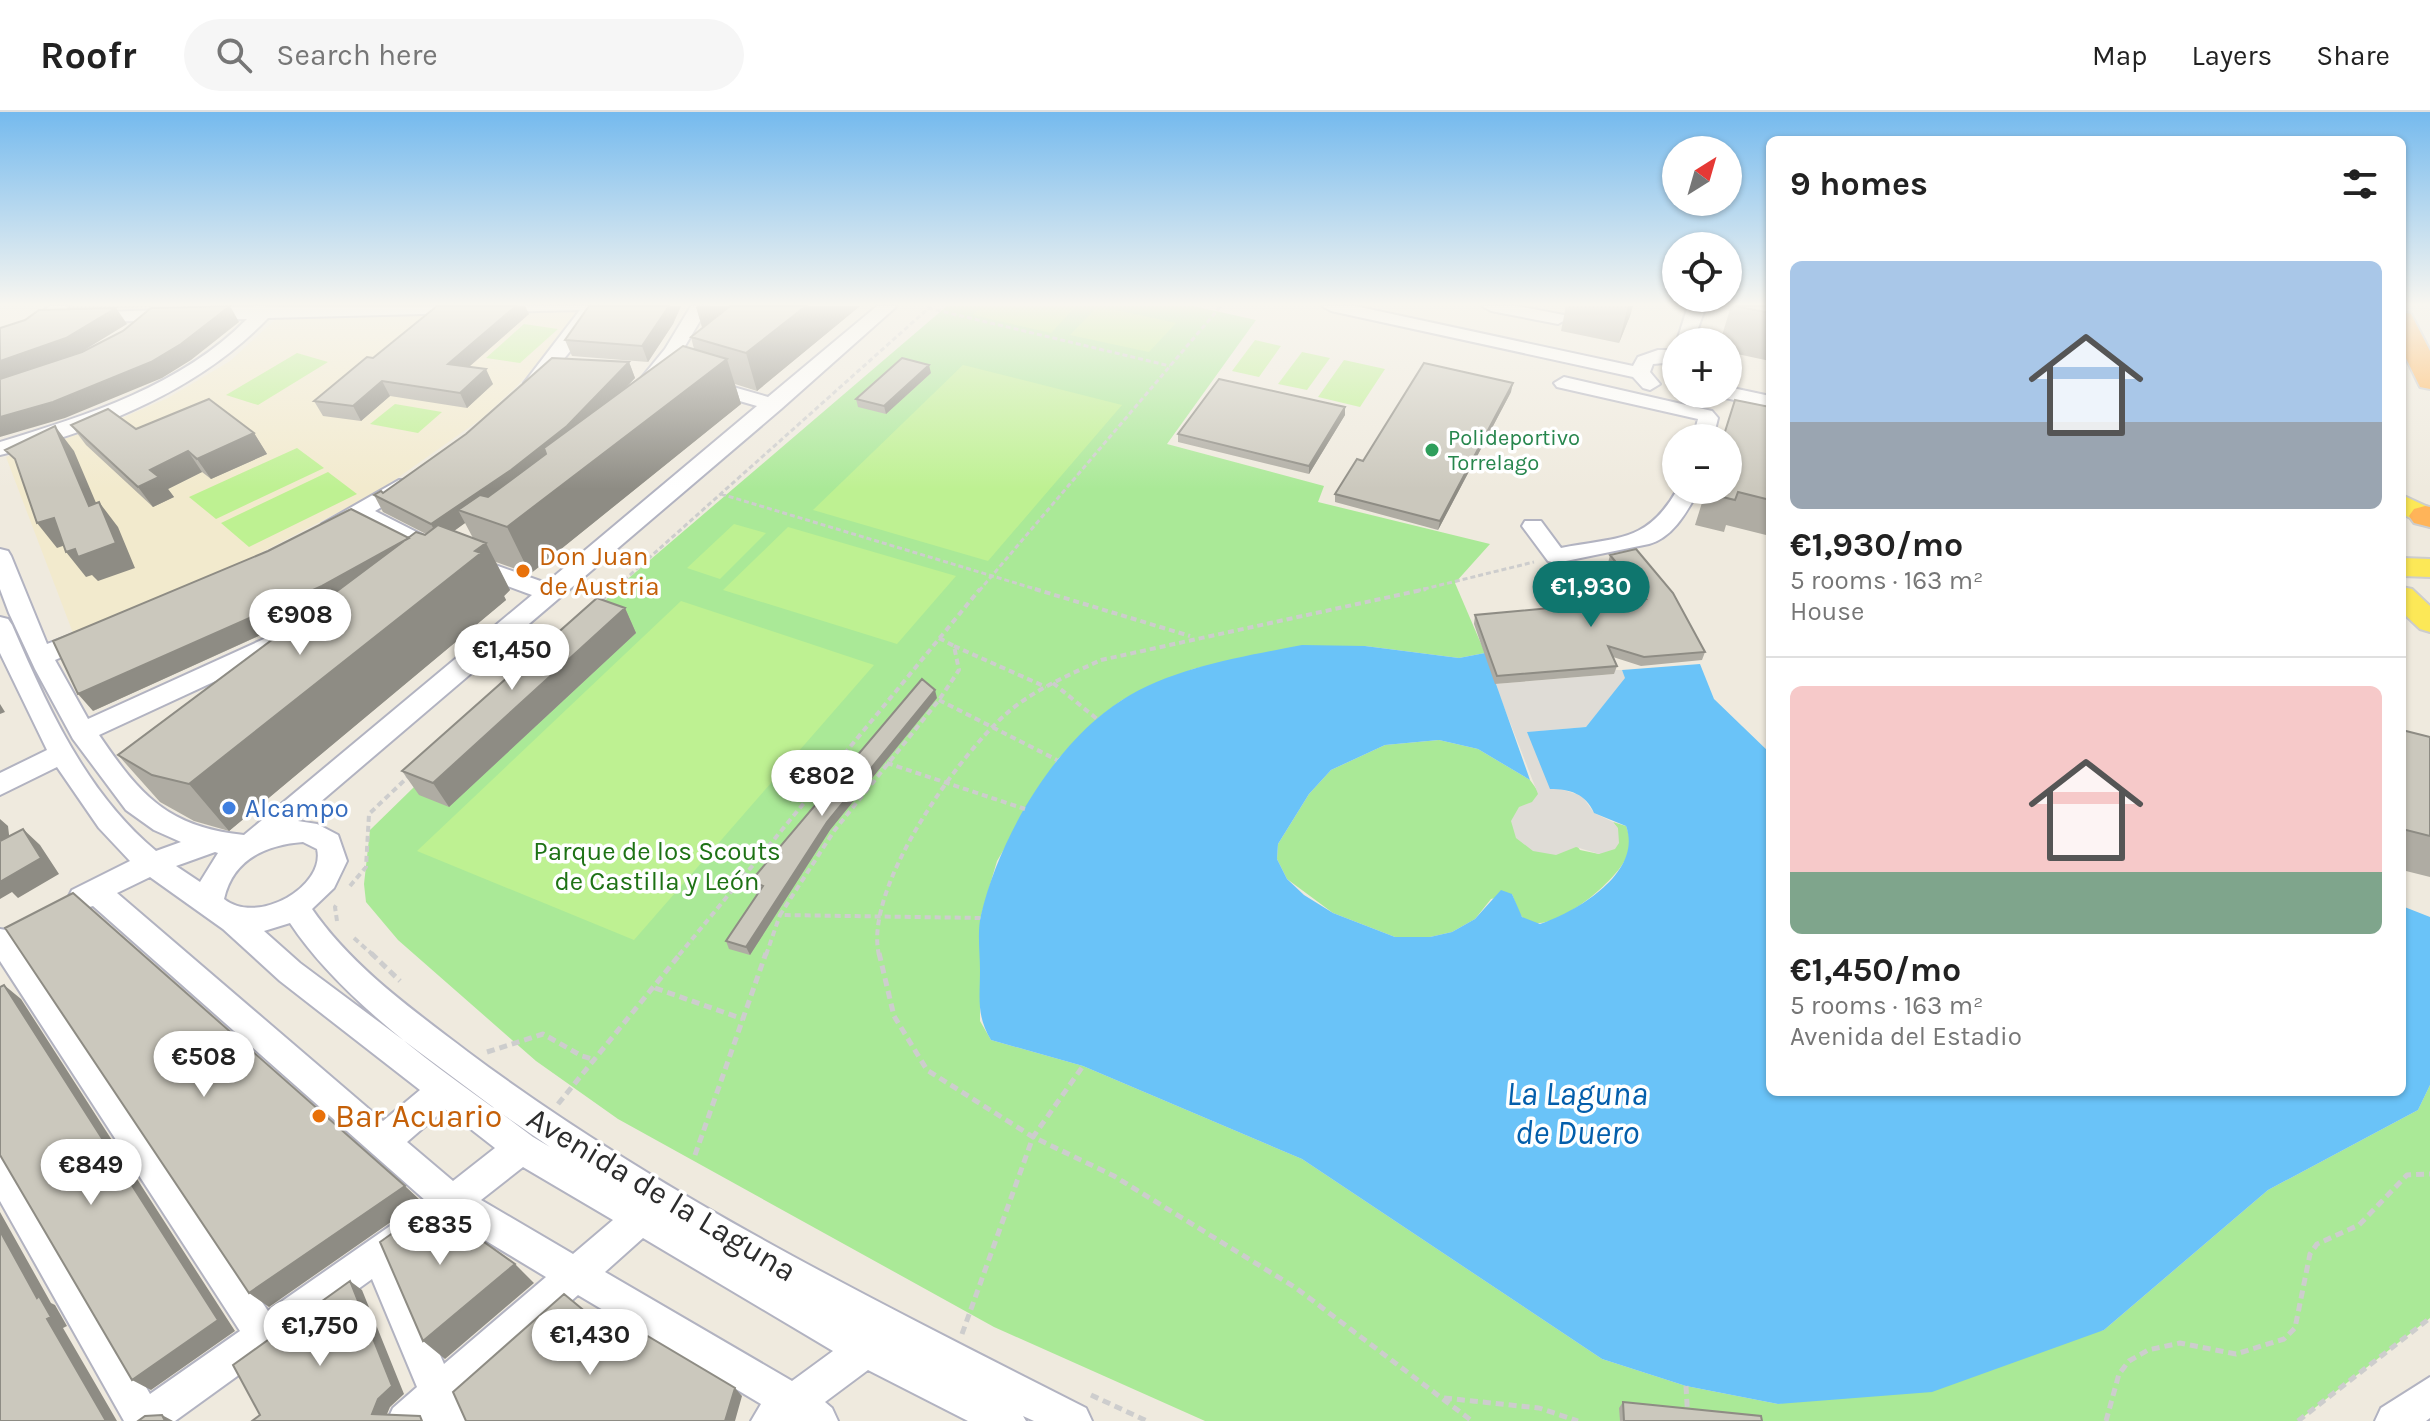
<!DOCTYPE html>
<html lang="en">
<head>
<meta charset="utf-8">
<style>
	:root { --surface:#fff; --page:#f6f6f6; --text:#222; --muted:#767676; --line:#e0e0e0; --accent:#0f766e }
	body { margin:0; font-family:Karla,sans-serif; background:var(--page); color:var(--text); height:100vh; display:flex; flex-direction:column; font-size:30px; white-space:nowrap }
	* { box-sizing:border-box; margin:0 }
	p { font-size:26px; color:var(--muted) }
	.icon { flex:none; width:44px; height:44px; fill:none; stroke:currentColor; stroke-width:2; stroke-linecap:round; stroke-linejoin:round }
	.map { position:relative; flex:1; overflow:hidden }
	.sheet { position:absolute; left:1766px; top:24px; width:640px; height:960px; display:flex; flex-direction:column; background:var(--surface); border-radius:12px; box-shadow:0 2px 6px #0004 }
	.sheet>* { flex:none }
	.needle { width:52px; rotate:37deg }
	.fabs { position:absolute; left:1662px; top:24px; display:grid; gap:16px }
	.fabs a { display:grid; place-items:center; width:80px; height:80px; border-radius:50%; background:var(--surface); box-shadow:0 2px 6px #0004; font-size:40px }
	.price { position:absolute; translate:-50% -68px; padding:0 18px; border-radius:28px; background:#fff; color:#222; font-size:26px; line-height:52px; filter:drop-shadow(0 2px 4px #0008) }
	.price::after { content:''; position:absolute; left:50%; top:48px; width:24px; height:18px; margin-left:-12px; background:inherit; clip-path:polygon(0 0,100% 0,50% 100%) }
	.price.current { background:var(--accent); color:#fff }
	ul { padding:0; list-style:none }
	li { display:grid; align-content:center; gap:16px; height:424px; padding:0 24px }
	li+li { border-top:2px solid var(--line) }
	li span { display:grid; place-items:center; height:248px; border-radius:12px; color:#555 }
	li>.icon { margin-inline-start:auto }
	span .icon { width:144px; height:144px; fill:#fffc; stroke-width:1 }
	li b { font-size:34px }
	h2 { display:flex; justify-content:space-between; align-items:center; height:96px; padding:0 24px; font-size:34px }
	header { display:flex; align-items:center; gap:48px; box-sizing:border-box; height:112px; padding:0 40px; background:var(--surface); border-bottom:2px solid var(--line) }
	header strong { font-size:38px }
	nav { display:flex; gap:44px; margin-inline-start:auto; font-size:28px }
	.search { width:560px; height:72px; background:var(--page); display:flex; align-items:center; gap:20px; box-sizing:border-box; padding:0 28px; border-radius:44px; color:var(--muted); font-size:30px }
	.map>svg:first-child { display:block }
	.education { fill:#f2eacd }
	.green { fill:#aae997 }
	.pitch { fill:#bef192 }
	.plaza { fill:#dfdcd6 }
	.water { fill:#6ac3f8 }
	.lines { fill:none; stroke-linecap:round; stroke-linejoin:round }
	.minor-casing { stroke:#b2b3c1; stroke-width:4 }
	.major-casing { stroke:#cdcdcd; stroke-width:4 }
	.highway-casing { stroke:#cdcdcd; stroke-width:4 }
	.path-far2 { stroke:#cdcdcd; stroke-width:3; stroke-dasharray:5 3; stroke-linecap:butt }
	.path-far1 { stroke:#cdcdcd; stroke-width:4; stroke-dasharray:6 4; stroke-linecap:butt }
	.path { stroke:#cdcdcd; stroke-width:5; stroke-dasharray:8 5; stroke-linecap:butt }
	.minor { fill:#fff; fill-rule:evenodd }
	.major { fill:#fce857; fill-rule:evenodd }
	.highway { fill:#ffb459; fill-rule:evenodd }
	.wall { fill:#afaca3; fill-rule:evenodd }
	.shaded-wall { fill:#8e8c84 }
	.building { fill:#cbc8bd; stroke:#8e8c84; stroke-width:2 }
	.leisure-dot { fill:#2e9e5b; stroke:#fff; stroke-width:3 }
	.food-dot { fill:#e8710a; stroke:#fff; stroke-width:3 }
	.shop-dot { fill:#3f7fe0; stroke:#fff; stroke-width:3 }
	.labels { text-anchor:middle; stroke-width:7; stroke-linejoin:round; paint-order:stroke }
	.far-leisure-label { font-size:22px; fill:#27864d; stroke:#fff; text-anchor:start }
	.food-label { font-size:26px; fill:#c56008; stroke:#fff; text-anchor:start }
	.shop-label { font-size:26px; fill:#366cbe; stroke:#fff; text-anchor:start }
	.park-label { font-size:26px; fill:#1e7215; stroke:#fff }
	.near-food-label { font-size:32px; fill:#c56008; stroke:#fff; text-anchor:start }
	.near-street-label { font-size:32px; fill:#2d2d2d; stroke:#fff }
	.near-water-label { font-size:34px; font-style:italic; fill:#035eab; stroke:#fff }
</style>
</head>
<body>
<header>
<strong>Roofr</strong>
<div class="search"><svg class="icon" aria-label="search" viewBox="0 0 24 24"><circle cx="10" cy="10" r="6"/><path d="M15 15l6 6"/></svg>Search here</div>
<nav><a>Map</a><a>Layers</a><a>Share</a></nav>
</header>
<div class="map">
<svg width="2430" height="1309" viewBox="0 0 2430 1309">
	<rect width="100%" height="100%" fill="#efeade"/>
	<path class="education" d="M576 199 550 239 516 275 481 307 379 379 222 461 73 521 6 345 101 315 168 286 230 249 278 205Z"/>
	<path class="green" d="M947 194H1193L1256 208 1167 332 1324 374 1318 390 1490 432 1455 471 1485 541 1459 546 1365 534 1275 539 1193 557 1122 588 1097 607 1057 648 997 749 980 807V909L991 928 1083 954 1302 1047 1602 1247 1686 1274 1778 1292 2104 1218 2268 1078 2418 998 2430 973V1206L2298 1309H1205L994 1215 618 1007 536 949 398 828 366 790 364 772 370 718 623 471Z
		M1439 628 1478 637 1530 668 1580 738 1599 742 1618 717 1613 710 1626 714C1630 725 1632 733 1627 744 1618 768 1553 823 1527 809 1518 804 1516 791 1512 782L1491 787 1475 807 1452 820 1430 825H1395L1333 801 1287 767 1277 747 1278 732 1309 682 1331 658 1385 633Z"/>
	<path class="pitch" d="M982 194H1076L1051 221 973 203Z
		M1098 194 1176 211 1149 240 1070 223Z
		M524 212 558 217 520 251 486 246Z
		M1255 228 1281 234 1259 265 1232 259Z
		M1302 240 1330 246 1307 278 1278 272Z
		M297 241 328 250 258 293 226 283Z
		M1344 248 1385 257 1360 295 1318 285Z
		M963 253 1122 293 988 449 813 398Z
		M395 292 442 300 418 321 370 312Z
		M297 336 324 356 216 407 189 385Z
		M328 360 357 382 249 435 221 411Z
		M734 412 766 421 720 467 687 456Z
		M788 415 956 464 897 532 723 478Z
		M681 489 874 553 634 828 417 739Z"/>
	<path class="plaza" d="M1613 558H1622L1626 566 1586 615 1528 620 1561 677 1582 684 1594 701 1613 710 1618 716 1619 731 1615 737 1599 742 1576 735 1556 743 1533 739 1516 726 1511 709 1519 695 1532 690 1538 682 1495 572 1614 562Z"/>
	<path class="water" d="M1302 533 1365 534 1459 546 1485 541 1530 668 1478 637 1439 628 1385 633 1331 658 1309 682 1278 732 1277 747 1287 767 1304 783 1333 801 1395 825H1430L1452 820 1475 807 1501 778 1512 782 1522 805 1540 812C1578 799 1643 760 1626 714L1594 701C1586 682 1570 677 1550 677L1527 620 1586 615 1625 566 1622 558 1700 552 1714 587 1770 641V980H2402V794L2430 805V973L2418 998 2268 1078 2104 1218 1932 1280 1778 1292 1686 1274 1602 1247 1302 1047 1083 954 991 928C976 903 980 886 980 858 980 840 977 820 981 803 999 726 1054 631 1122 588 1174 555 1242 545 1302 533Z"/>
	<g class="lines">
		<g class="minor-casing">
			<path id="minor" d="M50 194H70L36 221 0 233V221L24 213Z
				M260 194 278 195 600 194 580 227 541 275 534 277 524 271 580 198 268 206C198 279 97 319 0 343V330C88 303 181 274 247 207L86 210 80 209 77 205 80 201Z
				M691 194H709L682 239 655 274H641L638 270 665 237Z
				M877 194H897L781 297 298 709 317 712 338 723 347 749 334 776 312 797C352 855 413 898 468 940 659 1083 874 1188 1086 1296L1092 1309H1034L1023 1304 1026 1309H968L868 1258 825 1290 832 1296 838 1309H751L761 1292 578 1183 460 1287 469 1309H387L393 1296 417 1275 372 1167 175 1309H124L0 1089V1041L12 1046 150 1282 240 1219 0 849V817L12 819 268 1199 426 1089 93 794 82 797 72 794 68 786 72 778 130 749 99 716 57 655 0 683V661L47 638 0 541V505L8 507 12 513C47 594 86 681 156 739L181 730 154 718 126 698 73 627 35 557 9 501 0 477V437L8 439 11 444 47 532 89 516 97 518 101 524 97 530 55 548 88 607 275 522H291L295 528 291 534 99 623C140 683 167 715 244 723L532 483 434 447 359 409 330 424 319 417 322 412 399 368H413L417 372 413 376 375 399 450 437 546 471 757 294 698 277 695 273 698 269 705 267 768 285ZM303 730 317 737C326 774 258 814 224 787 233 747 266 733 303 730ZM215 740 218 741 200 770 176 754ZM150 765 223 817 280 869 420 978 383 1009 117 781ZM290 811C346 896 466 977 550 1035L533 1025 300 851 264 819ZM445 997 495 1036 453 1069 407 1030ZM523 1055 613 1108 573 1142 481 1088ZM453 1109 546 1165 444 1252 399 1148ZM643 1126 833 1239 792 1269 605 1160Z
				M1322 194H1355L1633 254 1638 245 1658 238H1676V250L1653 252 1650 260 1660 272 1650 278 1643 276 1633 265 1331 199Z
				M1482 194H1517L1564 203 1567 207 1558 212 1491 199Z
				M1688 194H1706L1693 230 1676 232Z
				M1564 265 1712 299 1718 306 1713 326H1693L1698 307 1557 275 1554 271Z
				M1728 275 1770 284V296L1721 285 1719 282H1728Z
				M1677 378H1699C1687 399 1674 425 1649 432L1556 451 1548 449 1522 414 1525 409H1541L1561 436C1617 425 1647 431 1677 378Z
				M2430 1265V1306L2426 1309H2375L2381 1296Z"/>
		</g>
		<g class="major-casing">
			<path id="major" d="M2402 383 2430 396V415L2402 402Z
				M2402 446 2430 447V465L2402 464Z
				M2402 475 2412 477 2430 494V520L2420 517 2402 500Z"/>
		</g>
		<g class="highway-casing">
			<path id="highway" d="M2402 200 2411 202 2430 239V277L2420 275 2402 238Z
				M2425 394 2430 395V415L2414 411 2409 404 2414 397Z"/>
		</g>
		<path class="path-far2" d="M928 196 1170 254
			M721 382 1042 479
			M612 479 931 194
			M979 479 1221 194
			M1416 479 1534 450"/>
		<path class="path-far1" d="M1035 477 1190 524
			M601 489 614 477
			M939 526 954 534 959 558 939 588 834 719 780 803 980 806
			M954 534 1046 575
			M1053 571 1097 607
			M939 588 1057 648
			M887 651 1025 697
			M350 774 366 755 369 702 411 662
			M337 809 335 795 338 791
			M354 826 373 843
			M679 843 980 477
			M766 843 780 803
			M879 843C863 777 957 645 1006 602 1033 578 1069 563 1101 548L1426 477"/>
		<path class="path" d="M371 841 400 869
			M879 841 894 904 927 958 1033 1025 1114 1064 1296 1176 1472 1309
			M655 876 743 907
			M487 940 543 922 582 944 596 948
			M558 992 681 841
			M695 1043 766 841
			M962 1222 1033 1025 1083 954
			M1686 1274 1688 1309
			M1091 1283 1147 1309
			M1444 1286 1539 1296 1578 1309
			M2106 1309 2119 1262 2129 1249 2148 1238 2180 1231 2236 1242 2284 1227 2295 1216 2310 1142 2317 1132 2359 1113 2407 1063 2430 1062
			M2298 1309 2430 1206"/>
		<use href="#minor" class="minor"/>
		<use href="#major" class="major"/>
		<use href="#highway" class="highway"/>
	</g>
	<path class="wall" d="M65 194H153L149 195 68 197Z
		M589 194H681L673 212 648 250 572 244 565 228Z
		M696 194H860L757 279 735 272 741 292 530 462 496 450 510 478 504 484 506 488 229 719 194 709 160 690 118 643 305 503 93 599 409 425 425 423 426 422 383 400 374 383 383 381 629 250 635 266 624 277 694 237 691 225 702 216ZM465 411 473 426 454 419Z
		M1566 194H1633L1630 204 1619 231 1561 219Z
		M1731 194H1770V249L1728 240V230H1720Z
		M529 202 469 255 493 272 467 296 390 284 361 309 323 304 314 289 373 246Z
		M931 261 886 302 858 295 856 287Z
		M1511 280 1438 418 1335 390V382L1363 349Z
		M1770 295V424L1726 413 1724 420 1695 413 1706 378Z
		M1345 303 1309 362 1178 330V322Z
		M71 313 136 317 254 321 267 342 211 367 202 360 168 377 174 385 153 395 86 333Z
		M1610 443 1705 540 1702 548 1641 554 1613 545 1617 554 1614 562 1495 572 1474 512 1475 503 1638 488 1608 451Z
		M625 496 636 521 449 695 419 683 402 659Z
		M937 586 830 718 750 843 729 837 726 829 759 779 755 778 751 769Z
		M2402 618 2430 625V765L2402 758Z
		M1623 1290 1762 1309H1620L1619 1296Z"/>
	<path class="shaded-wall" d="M230 194 239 210 191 248 162 266 65 306 0 325V305Z
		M516 194H525L529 202 455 267 448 252Z
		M669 194H681L673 212 648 250 642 234Z
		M698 194H757L707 230 696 195Z
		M806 194H860L757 279 746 241Z
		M1628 194H1633L1630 204 1619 231Z
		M116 196 127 212 78 242 0 270V249Z
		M727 247 741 292 530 462 507 415Z
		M629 250 635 266 574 330 519 374 458 398 465 411 440 429 431 412Z
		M929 253 931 261 886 302 884 294Z
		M486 257 493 272 467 296 460 281Z
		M382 269 390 284 361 309 353 294Z
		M1513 271 1511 280 1438 418 1440 409Z
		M1345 295V303L1309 362V354Z
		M55 314 74 339 108 419 89 394Z
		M254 321 267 342 211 367 197 347Z
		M188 339 202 360 168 377 174 385 153 395 138 375 150 358Z
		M99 390 118 415 135 456 98 469 92 463 86 465 66 440Z
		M54 406 74 430 57 436 37 411Z
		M409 426 333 490 93 599 78 582Z
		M486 431 510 478 504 484 506 488 229 719 189 672Z
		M625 496 636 521 449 695 433 671Z
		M935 578 937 586 830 718 750 843 746 835 827 710Z
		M0 592 5 600 0 602Z
		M0 707 8 714 12 748 0 737Z
		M23 717 40 733 59 762 18 786 12 780 0 787V766Z
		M4 873 21 887 235 1219 151 1278 132 1268Z
		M405 1074 421 1089 269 1195 249 1181Z
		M0 1100 51 1191 55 1193 67 1214 63 1216 117 1309H106L47 1207 0 1119Z
		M515 1152 534 1171 445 1247 423 1229Z
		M350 1169 362 1178 404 1282 390 1295 384 1309 372 1302Z
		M735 1276 742 1284 735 1309H725Z
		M162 1303 173 1309H165Z"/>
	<path class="building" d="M230 194 181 232 151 250 53 290 0 305V267L82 240 123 219 151 196Z
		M437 194H516L448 252 486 257 460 281 382 269 353 294 314 289 367 245 373 246Z
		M589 194H669L642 234 565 228Z
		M730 194H806L746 241 691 225Z
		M1735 194H1770V201Z
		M116 196 66 226 0 249V216L25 208 39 198Z
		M683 234 727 247 507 415 458 398 480 383 488 385 546 342 544 336Z
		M552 246 629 250 567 314 511 358 431 412 374 383 381 379 383 381 466 322Z
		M902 246 929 253 884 294 856 287Z
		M1424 251 1513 271 1440 409 1335 382 1357 347 1363 349Z
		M1219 267 1345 295 1309 354 1178 322Z
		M209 287 254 321 197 347 188 339 150 358 159 365 138 375 71 313 108 297 136 317Z
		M1735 288 1770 295V388L1738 380 1735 388 1706 381 1707 378H1728V326H1723Z
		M55 314 89 394 99 390 116 431 78 445 75 437 66 440 54 406 37 411 15 347 5 338Z
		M351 397 409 426 322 474 78 582 53 529 268 439Z
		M438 413 486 431 475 439 481 441 189 672 152 663 118 643 416 420 425 423Z
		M1636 437 1673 481 1705 540 1644 545 1608 534 1617 554 1497 564 1475 503 1646 487 1610 443Z
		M597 486 625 496 433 671 402 659Z
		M922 567 935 578 827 710 746 835 726 829 763 774 751 769Z
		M2402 618 2430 625V724L2402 717Z
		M23 717 41 746 0 770V729Z
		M73 781 405 1074 249 1181 5 816Z
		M4 873 218 1208 132 1268 0 1043V875Z
		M432 1093 515 1152 423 1229 380 1130Z
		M0 1119 37 1186 39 1184 51 1205 47 1207 106 1309H0Z
		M350 1169 392 1274 378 1287 372 1302 420 1304 422 1309H252L260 1303 233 1253Z
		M564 1182 616 1225 629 1213 735 1276 725 1309H466L453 1280Z
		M1623 1290 1761 1304 1762 1309H1624Z
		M162 1303 165 1309H138L145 1304Z"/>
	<linearGradient id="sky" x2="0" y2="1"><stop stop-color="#75baee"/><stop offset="0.51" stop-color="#f8f6f0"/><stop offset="1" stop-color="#f8f6f0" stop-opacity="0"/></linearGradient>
	<rect width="2430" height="377" fill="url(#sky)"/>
	<circle class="leisure-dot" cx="1432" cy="338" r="8"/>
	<g class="food-dot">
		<circle cx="523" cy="459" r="8"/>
		<circle cx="319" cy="1004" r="8"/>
	</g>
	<circle class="shop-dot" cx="229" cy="696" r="8"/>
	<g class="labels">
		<g class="far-leisure-label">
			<text x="1448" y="333">Polideportivo<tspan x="1448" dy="25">Torrelago</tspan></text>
		</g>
		<g class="food-label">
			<text x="539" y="453">Don Juan<tspan x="539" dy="30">de Austria</tspan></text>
		</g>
		<g class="shop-label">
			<text x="245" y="705">Alcampo</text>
		</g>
		<g class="park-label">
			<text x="657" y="748">Parque de los Scouts<tspan x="657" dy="30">de Castilla y León</tspan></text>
		</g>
		<g class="near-food-label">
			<text x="335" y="1015">Bar Acuario</text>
		</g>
		<g class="near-street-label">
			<text transform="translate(662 1082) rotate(31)" y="11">Avenida de la Laguna</text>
		</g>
		<g class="near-water-label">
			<text x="1577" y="993">La Laguna<tspan x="1577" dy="39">de Duero</tspan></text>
		</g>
	</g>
</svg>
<div class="fabs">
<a><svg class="needle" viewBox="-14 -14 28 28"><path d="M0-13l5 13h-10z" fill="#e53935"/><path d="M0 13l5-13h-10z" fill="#767676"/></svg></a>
<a><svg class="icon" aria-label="locate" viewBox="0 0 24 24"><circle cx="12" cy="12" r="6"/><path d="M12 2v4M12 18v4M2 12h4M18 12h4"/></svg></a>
<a>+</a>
<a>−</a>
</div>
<b class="price current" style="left:1591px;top:517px">€1,930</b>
<b class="price" style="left:300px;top:545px">€908</b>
<b class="price" style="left:512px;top:580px">€1,450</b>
<b class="price" style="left:822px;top:706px">€802</b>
<b class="price" style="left:204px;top:987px">€508</b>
<b class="price" style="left:91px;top:1095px">€849</b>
<b class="price" style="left:440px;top:1155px">€835</b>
<b class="price" style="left:320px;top:1256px">€1,750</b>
<b class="price" style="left:590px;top:1265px">€1,430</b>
<section class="sheet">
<h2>9 homes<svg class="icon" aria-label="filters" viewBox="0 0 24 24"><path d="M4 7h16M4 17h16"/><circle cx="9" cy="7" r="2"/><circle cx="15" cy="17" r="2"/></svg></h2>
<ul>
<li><span style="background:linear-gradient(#a9c7e8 65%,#9aa5b1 0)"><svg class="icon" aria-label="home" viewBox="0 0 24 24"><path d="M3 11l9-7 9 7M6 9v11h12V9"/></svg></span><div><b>€1,930/mo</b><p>5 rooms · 163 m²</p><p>House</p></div></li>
<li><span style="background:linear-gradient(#f6c9c9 75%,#7fa58c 0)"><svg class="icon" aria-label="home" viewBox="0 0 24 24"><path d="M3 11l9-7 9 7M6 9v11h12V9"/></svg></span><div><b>€1,450/mo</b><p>5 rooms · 163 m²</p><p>Avenida del Estadio</p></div></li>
</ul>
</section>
</div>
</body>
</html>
